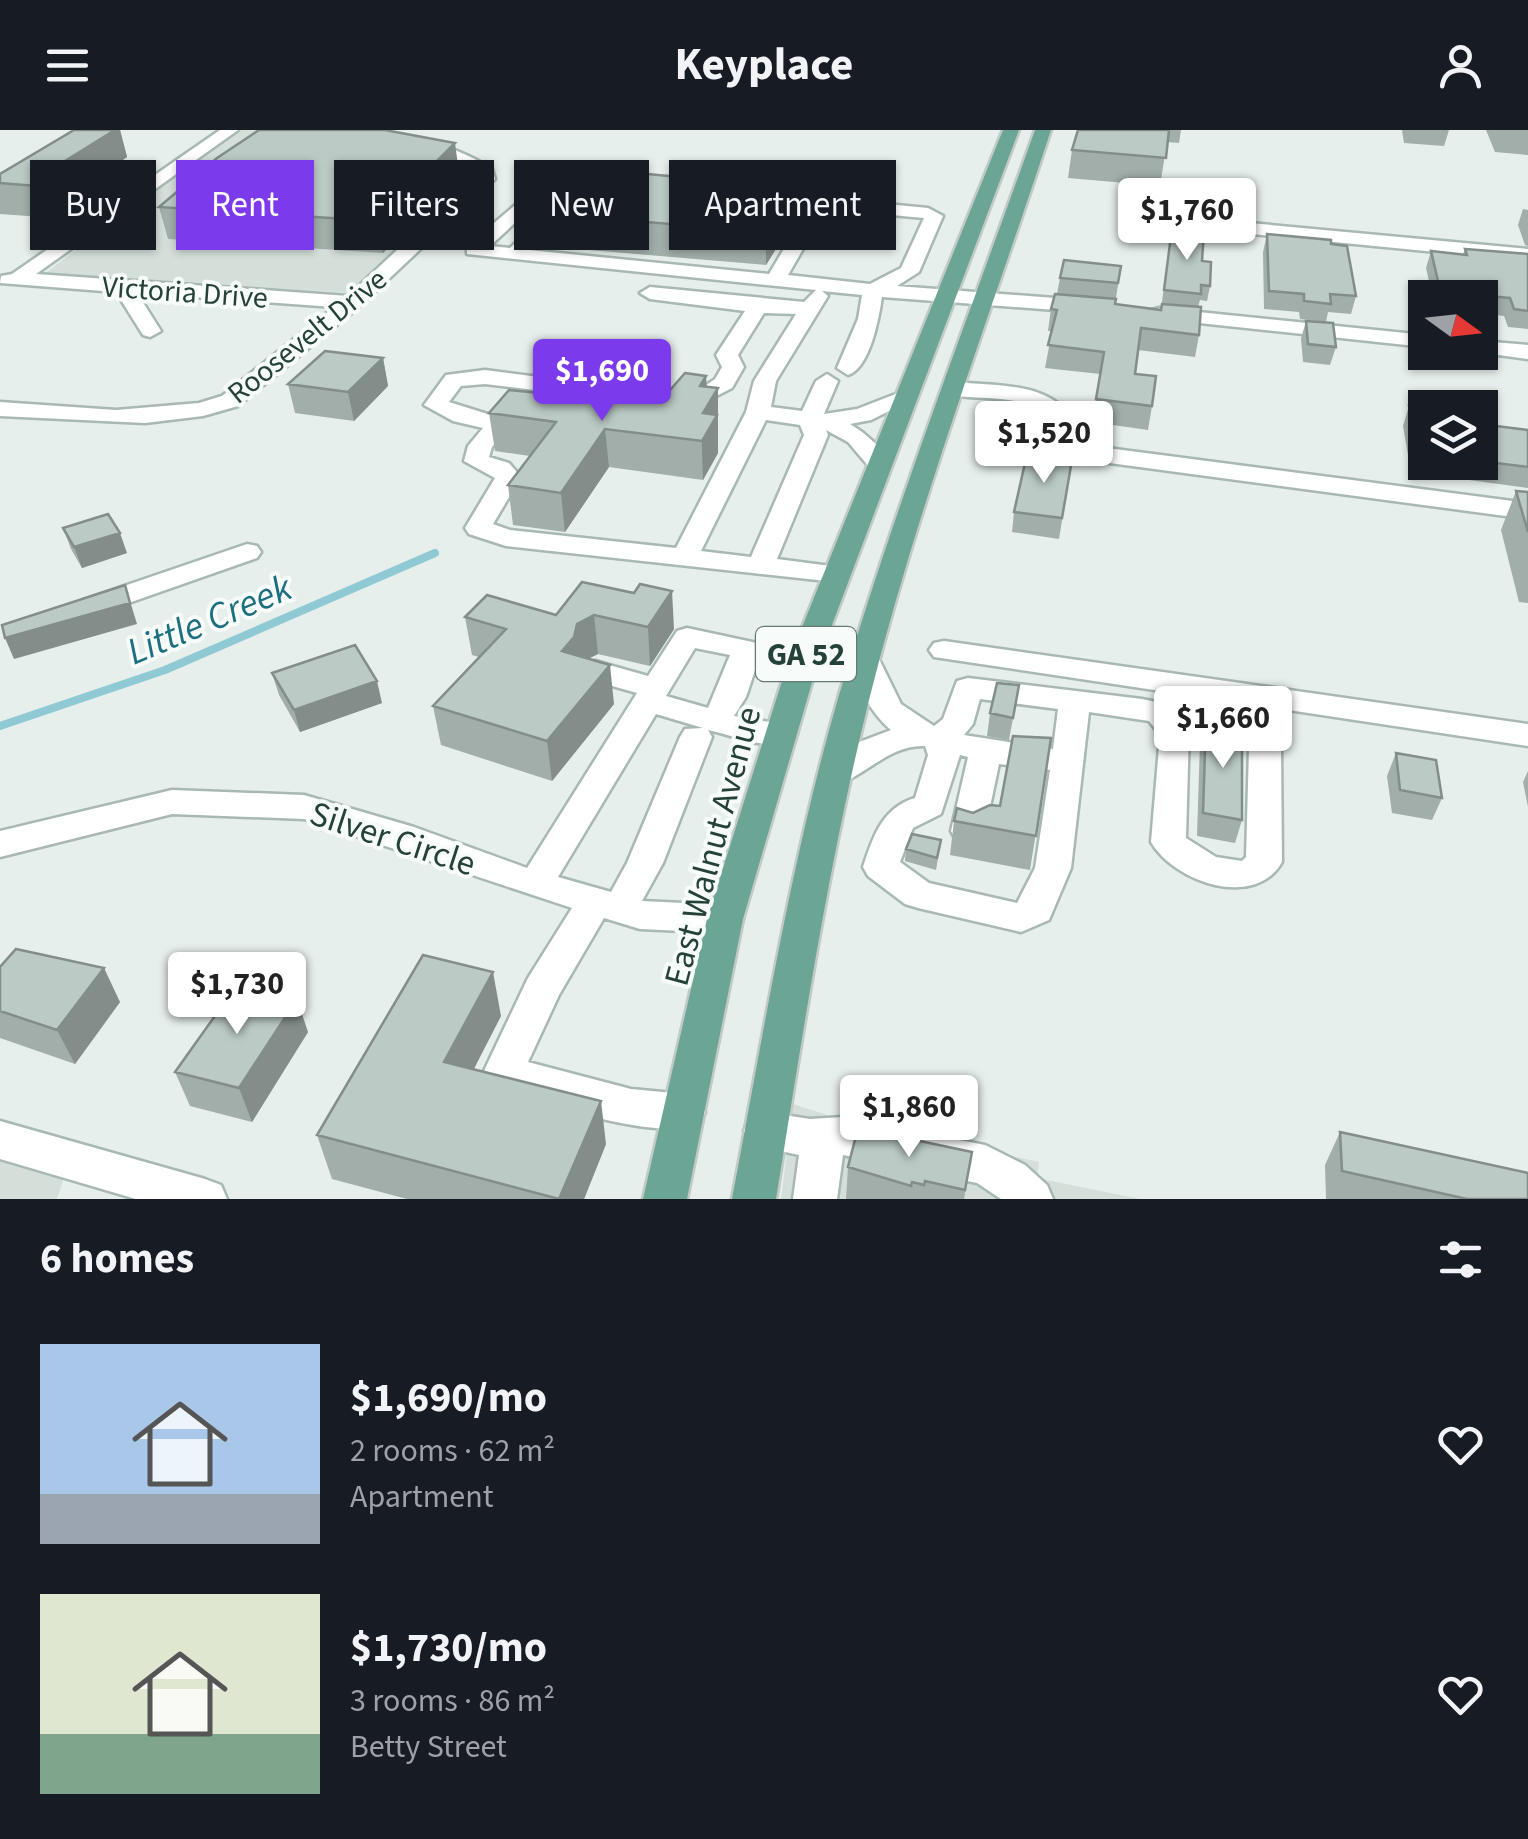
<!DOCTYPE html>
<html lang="en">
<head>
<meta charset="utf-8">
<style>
	:root { --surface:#171b24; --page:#242831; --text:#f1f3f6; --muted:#9ea1a6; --accent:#7c3aed }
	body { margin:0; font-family:"Source Sans 3",sans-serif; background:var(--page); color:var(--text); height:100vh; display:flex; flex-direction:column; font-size:38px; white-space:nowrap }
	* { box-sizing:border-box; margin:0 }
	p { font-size:32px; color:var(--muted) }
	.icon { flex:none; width:55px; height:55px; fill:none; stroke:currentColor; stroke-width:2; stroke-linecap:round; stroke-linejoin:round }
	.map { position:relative; height:1069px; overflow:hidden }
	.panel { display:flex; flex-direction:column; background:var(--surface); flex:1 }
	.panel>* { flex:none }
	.guide { position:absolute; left:30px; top:30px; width:1000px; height:90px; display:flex; gap:20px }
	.needle { width:65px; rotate:105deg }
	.buttons { position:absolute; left:1408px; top:150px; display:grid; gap:20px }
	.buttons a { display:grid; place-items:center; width:90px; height:90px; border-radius:0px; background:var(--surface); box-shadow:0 2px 8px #0004; font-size:50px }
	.price { position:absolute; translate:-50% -85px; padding:0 22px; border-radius:10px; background:#fff; color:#222; font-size:32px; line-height:65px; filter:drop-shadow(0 2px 5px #0008) }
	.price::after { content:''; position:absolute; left:50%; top:60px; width:30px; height:22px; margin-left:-15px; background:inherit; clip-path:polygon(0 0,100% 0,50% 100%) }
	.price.selected { background:var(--accent); color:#fff }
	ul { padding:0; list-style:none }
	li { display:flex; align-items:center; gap:30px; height:250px; padding:0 40px }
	li span { display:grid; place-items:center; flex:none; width:280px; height:200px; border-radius:0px; color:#555 }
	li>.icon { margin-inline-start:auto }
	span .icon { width:120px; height:120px; fill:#fffc; stroke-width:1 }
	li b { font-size:42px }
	h2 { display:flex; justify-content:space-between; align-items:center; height:120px; padding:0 40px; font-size:42px }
	.pill { padding:0 35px; border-radius:0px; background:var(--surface); box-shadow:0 2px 8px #0004; font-size:35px; line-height:90px }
	.pill.selected { background:var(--accent); color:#fff }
	header { display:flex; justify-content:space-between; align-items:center; height:130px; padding:0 40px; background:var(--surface); font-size:45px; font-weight:700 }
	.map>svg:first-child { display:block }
	.built { fill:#d4dfda }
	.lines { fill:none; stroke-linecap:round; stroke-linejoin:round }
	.stream { stroke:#8ec9d4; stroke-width:8 }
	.minor-casing { stroke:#a8b8b2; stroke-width:5 }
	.major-casing { stroke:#c2cac8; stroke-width:5 }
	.minor { fill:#fff; fill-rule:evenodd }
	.major { fill:#6aa596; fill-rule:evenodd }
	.wall { fill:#a1aea9 }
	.shaded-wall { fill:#838d89 }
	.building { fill:#bbcac4; stroke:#838d89; stroke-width:2.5 }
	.labels { text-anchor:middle; stroke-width:8; stroke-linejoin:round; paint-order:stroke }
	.far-street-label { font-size:30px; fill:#24423a; stroke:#f7fbf9 }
	.shield { fill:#f7fbf9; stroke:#637a73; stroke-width:2.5 }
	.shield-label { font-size:32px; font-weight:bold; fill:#24423a }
	.street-label { font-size:35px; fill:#24423a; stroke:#f7fbf9 }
	.water-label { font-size:38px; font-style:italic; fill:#1c6f80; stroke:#f7fbf9 }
</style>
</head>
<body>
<header><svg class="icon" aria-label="menu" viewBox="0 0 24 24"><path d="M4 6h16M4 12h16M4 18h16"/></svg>Keyplace<svg class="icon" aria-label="person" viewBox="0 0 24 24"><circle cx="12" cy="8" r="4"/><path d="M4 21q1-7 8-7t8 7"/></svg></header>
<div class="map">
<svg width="1528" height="1069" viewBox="0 0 1528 1069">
	<rect width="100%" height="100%" fill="#e6efeb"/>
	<path class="built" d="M232 0H337L464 33 479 48 350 163 43 145Z
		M793 974 830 986 1039 1032 1037 1048 1140 1069H781Z
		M0 1029 64 1047 57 1069H0Z"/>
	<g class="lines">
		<path class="stream" d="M0 596 165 540 435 423"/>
		<g class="minor-casing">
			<path id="minor" d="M220 0H238L36 144 348 166 477 45 432 24 337 0C389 0 448 10 492 39L495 49 360 176 238 276 203 286 145 293 0 286V272L116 280 199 273 222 266 334 177 137 163 161 201 150 207 143 205 116 162 0 153 1 146 12 144Z
				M554 42 928 78 943 86 919 142 897 156 1094 171 1104 177 1094 183 882 167C879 188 870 238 848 245L837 238 858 189 862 165 822 161 828 166 776 251 771 277 802 281 816 251 827 244 838 251 824 284 857 279 906 260 917 267 871 290 850 294C867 304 880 317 891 333L888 338H870L848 312 826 300 828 305 777 429 846 438 850 444 846 450 836 452 506 416 469 404 465 398 495 348 464 331 468 316 483 298 453 291 424 275 446 245 485 240 624 258 627 263 624 268 616 270 485 254 461 256 449 272 494 286 506 279 534 283 538 288 526 295 512 294 492 317 489 327 509 333 521 347 493 394 510 400 676 418 746 282 754 251 796 184 764 183 738 225 744 237 732 258 697 276 686 269 715 249 722 237 716 225 745 181 650 169 640 163 650 157 804 172 816 160 467 124V116ZM558 53 578 54 510 118 490 116ZM596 56 809 77 769 144 529 120ZM826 79 924 88 901 138 870 154 788 145ZM766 290 800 295 804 305 751 427 701 421Z
				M1207 89 1528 119V131L1201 99 1198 95Z
				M1159 178 1425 205V217L1152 188 1149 184 1152 180Z
				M1480 211 1528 215V229L1476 222H1480Z
				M956 252C990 256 1039 252 1064 279 1076 292 1077 310 1092 316L1528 373V389L1087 330 1062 321C1057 312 1056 300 1050 291 1028 261 979 272 948 264L945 259Z
				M247 414 257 416 261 422 257 428 103 482H83L79 476 83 470Z
				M687 498 757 513 762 519 746 567 734 586 792 596 797 604 792 612C763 620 736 606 708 600L712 607 663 733 642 771 725 775 738 779 743 789 738 799 725 803 640 799 604 788 559 865 528 932 631 959 684 964 699 969 705 982 699 995C655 1011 535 972 489 955L483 943 528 848 572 778 304 689 172 684 0 727V701L172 660 304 665 414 697 527 738 637 563 584 548 580 541 584 534 595 531 648 546 677 501ZM695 518 730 525 708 578 666 566ZM656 584 703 598 685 599 680 607 627 733 611 762 558 747Z
				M944 511 1528 594V616L934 527 929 520 934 513Z
				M865 521 876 523 901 574 934 596 943 589 957 551 968 548 1142 569 1264 594 1281 616 1282 732C1255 780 1174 752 1151 712L1160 605 1149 591 1089 582 1071 738 1049 790 1021 802 918 778 905 774 868 746 863 737C873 707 882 678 915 668L928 625 925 616C882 614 854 662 823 653L819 645 854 614 891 600C869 581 858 557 850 530L854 523ZM980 569 1058 579 1053 619 964 605 973 594ZM1189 598 1242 609 1249 618 1246 727 1242 731 1216 727 1186 708ZM960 625 968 627 951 701 956 710 968 713 980 710 985 701 999 634 1050 640 1035 738 1017 773 929 753 900 732 913 698 941 684Z
				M765 982 810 989 843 987 985 1015 1025 1035 1047 1055 1053 1069H1001L977 1053 843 1025 837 1069H793L799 1025 750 1014 744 1001 750 988Z
				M0 991 205 1049 221 1055 227 1069H136L0 1029Z"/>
		</g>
		<g class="major-casing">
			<path id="major" d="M1003 0H1019L818 532 743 789 687 1069H643L707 789 788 532Z
				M1035 0H1051C989 189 917 377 869 570 828 735 803 902 776 1069H732C764 901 791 730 839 565 896 374 968 188 1035 0Z"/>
		</g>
		<use href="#minor" class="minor"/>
		<use href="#major" class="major"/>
	</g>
	<path class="wall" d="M74 0H120L127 27 104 43 112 70 83 90 0 84V44Z
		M1078 0H1181L1179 13 1167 12 1160 56 1068 48 1072 20Z
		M1402 0H1449L1444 16 1404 13Z
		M1486 0H1528V25L1495 22Z
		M459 43 383 123 168 109 159 77Z
		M691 52 696 53V65L704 70 792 62V93L766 135 565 118 562 85Z
		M1523 79 1528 80V116L1525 115 1518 95Z
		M1172 98 1202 131 1210 156 1207 171 1200 170 1198 177 1199 205 1195 227 1138 220 1135 244 1152 276 1148 300 1092 292 1100 244 1045 238 1052 201H1048L1051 179 1057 164 1060 148 1121 136 1115 174 1161 179Z
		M1267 104 1331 114 1356 166 1351 184 1328 182 1326 192 1300 189 1299 182 1264 179 1263 122Z
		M1465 119 1528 124V199L1508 197 1504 186 1480 183V168H1433L1426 138 1431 121 1463 124Z
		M1306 191 1336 217 1330 235 1303 232 1301 209Z
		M383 228 388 256 354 291 295 283 288 254Z
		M706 246 707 257 718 258V323L703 350 609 337 565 402 513 395 508 355 530 326 495 321 489 283 570 266 664 267Z
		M1409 276 1425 278V332H1480V294L1528 300V358L1411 342 1403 296Z
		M1072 330 1059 409 1012 402 1014 382Z
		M1516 361 1528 362V473L1519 472 1501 400Z
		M63 398 127 423 82 438 71 419Z
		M582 452 674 499 650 536 598 524 588 529 614 574 552 651 441 615 433 576 479 527 472 525 465 487 556 485Z
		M272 543 382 573 300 602 279 565Z
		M1019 555 1009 610 987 606 990 583Z
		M1206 591 1242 690 1235 713 1197 706 1200 613Z
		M1051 608 1030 740 950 725 954 691 973 683 1000 676Z
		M1396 623 1442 668 1432 690 1392 683 1387 646Z
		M1528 641V677L1523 652Z
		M941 710 936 740 905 731 906 719Z
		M0 837 120 872 75 934 0 908Z
		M501 886 473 939 606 1014 584 1069H407L332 1049 317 1005Z
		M308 902 252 992 190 976 175 942Z
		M1340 1002 1528 1069H1326L1325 1035Z
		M972 1022 964 1069H846L848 1037Z"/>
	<path class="shaded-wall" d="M115 0H120L127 27 104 43 112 70 83 90 73 59 57 36Z
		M455 13 459 43 383 123 377 91Z
		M792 62V93L766 135V102Z
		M383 228 388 256 354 291 348 262Z
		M706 246 707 276 718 258V323L703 350 700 256Z
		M605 299 609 337 565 402 561 363Z
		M120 403 127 423 82 438 74 417Z
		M125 455 137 494 14 529 5 508Z
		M672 461 674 499 650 536 648 497Z
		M594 485 598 524 581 532 562 521 577 494Z
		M610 535 614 574 552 651 547 611Z
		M377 551 382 573 300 602 294 580Z
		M104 838 120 872 75 934 57 900Z
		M493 842 501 886 455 976 444 932Z
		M297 869 308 902 252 992 239 958Z
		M601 971 606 1014 584 1069H559Z"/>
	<path class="building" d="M74 0H115L57 36 103 39 73 59 0 53V44Z
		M259 0H385L455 13 377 91 159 77 217 28Z
		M1078 0H1169L1166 28 1072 20Z
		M604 40 691 48 688 52 696 53 690 62 704 70 712 67 722 55 792 62 766 102 562 85Z
		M1172 98 1204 101 1202 131 1211 132 1210 156 1201 155V164L1164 160Z
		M1267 104 1331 110V114L1347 116 1356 166 1330 164 1331 174 1304 171V164L1269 161Z
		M1465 119 1528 124V181L1514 179 1510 168 1465 164 1466 168H1442L1431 121 1467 125Z
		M1064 130 1121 136 1118 153 1060 148Z
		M1055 164 1116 169 1115 174 1161 180 1162 174 1201 177 1199 205 1141 198 1135 244 1156 246 1152 276 1096 269 1104 222 1048 215 1057 180 1051 179Z
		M1306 191 1333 193 1336 217 1308 214Z
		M325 221 383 228 348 262 288 254Z
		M685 243 706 246 700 256 718 258 703 283 717 285 702 311 605 299 561 363 508 355 556 292 489 283 509 260 570 266 581 257 664 267Z
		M1409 276 1425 278V323L1418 322Z
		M1480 294 1528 300V337L1480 331Z
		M1027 324 1072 330 1062 388 1014 382Z
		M1516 361 1528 362V402Z
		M108 384 120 403 74 417 63 398Z
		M582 452 634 463 640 454 672 461 648 497 594 485 577 494 574 507 562 521 610 535 547 611 433 576 506 499 465 487 487 465 556 485Z
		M125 455 130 473 5 508 2 495Z
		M355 515 377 551 294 580 272 543Z
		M997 553 1019 555 1013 588 990 583Z
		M1206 591 1242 597V690L1203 683Z
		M1013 606 1051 608 1036 706 954 691 957 678 973 683 990 675 1000 676Z
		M1396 623 1436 630 1442 668 1400 660Z
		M912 704 941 710 937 728 906 719Z
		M16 819 104 838 57 900 0 881V837Z
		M423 825 493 842 444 932 601 971 559 1069 317 1005Z
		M237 855 297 869 239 958 175 942Z
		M858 998 972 1022 965 1060 925 1051 924 1055 912 1052 911 1056 848 1037Z
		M1340 1002 1528 1043V1069H1467L1342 1041Z"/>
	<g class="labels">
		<g class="far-street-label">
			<text transform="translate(185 162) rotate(4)" y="10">Victoria Drive</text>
			<text transform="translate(307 206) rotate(-39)" y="10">Roosevelt Drive</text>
		</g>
		<rect class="shield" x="756" y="497" width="100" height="54" rx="8"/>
		<g class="shield-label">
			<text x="806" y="535">GA 52</text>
		</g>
		<g class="street-label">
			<text transform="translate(393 708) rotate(18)" y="12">Silver Circle</text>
			<text transform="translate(712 716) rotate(-75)" y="12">East Walnut Avenue</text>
		</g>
		<g class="water-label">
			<text transform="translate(209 489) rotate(-23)" y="13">Little Creek</text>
		</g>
	</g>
</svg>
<div class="buttons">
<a><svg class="needle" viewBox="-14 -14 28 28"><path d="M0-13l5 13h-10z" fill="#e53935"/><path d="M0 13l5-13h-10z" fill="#9ea1a6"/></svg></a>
<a><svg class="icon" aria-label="layers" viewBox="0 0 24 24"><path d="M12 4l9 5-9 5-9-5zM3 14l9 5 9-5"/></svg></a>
</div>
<b class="price" style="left:1187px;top:133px">$1,760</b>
<b class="price selected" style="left:602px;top:294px">$1,690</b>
<b class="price" style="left:1044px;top:356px">$1,520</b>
<b class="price" style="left:1223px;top:641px">$1,660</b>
<b class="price" style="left:237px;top:907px">$1,730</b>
<b class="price" style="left:909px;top:1030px">$1,860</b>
<div class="guide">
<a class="pill">Buy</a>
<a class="pill selected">Rent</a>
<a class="pill">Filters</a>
<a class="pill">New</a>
<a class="pill">Apartment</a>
</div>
</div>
<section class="panel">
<h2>6 homes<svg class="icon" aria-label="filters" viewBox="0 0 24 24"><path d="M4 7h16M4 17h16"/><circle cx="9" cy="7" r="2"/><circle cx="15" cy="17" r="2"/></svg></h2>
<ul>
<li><span style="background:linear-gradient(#a9c7e8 75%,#9aa5b1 0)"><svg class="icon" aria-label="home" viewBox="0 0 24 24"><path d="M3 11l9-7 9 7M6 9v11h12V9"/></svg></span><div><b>$1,690/mo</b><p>2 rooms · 62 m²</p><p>Apartment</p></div><svg class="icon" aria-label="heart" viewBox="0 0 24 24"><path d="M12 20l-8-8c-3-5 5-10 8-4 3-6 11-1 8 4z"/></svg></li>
<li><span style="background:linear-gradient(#dfe7d0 70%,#7fa58c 0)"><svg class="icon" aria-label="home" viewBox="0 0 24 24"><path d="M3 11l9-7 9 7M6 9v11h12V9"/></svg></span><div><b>$1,730/mo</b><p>3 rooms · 86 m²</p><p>Betty Street</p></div><svg class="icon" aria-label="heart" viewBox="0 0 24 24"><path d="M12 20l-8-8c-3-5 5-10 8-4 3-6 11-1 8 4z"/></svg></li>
</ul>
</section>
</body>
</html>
